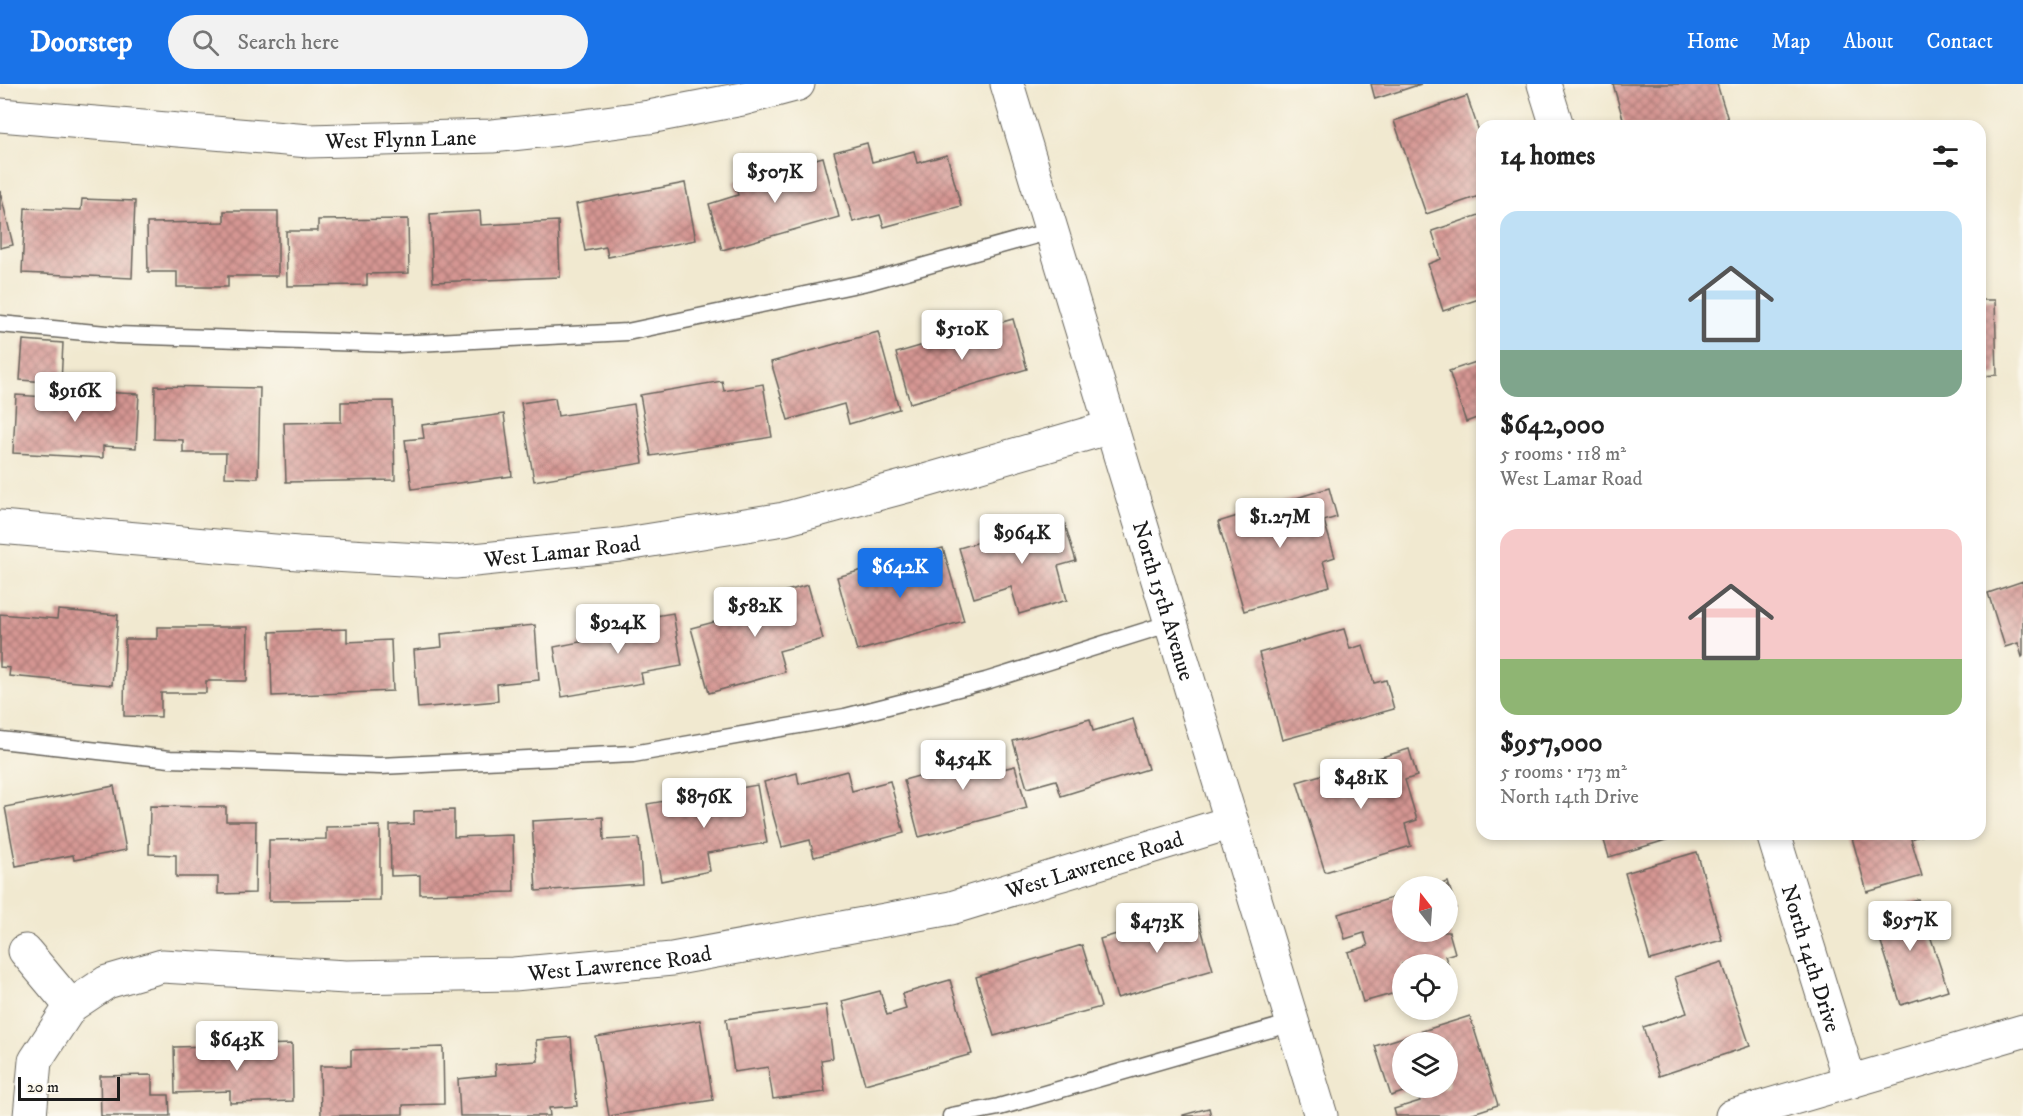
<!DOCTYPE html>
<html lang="en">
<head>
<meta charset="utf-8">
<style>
	:root { --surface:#fff; --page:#f2f2f2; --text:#222; --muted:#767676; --accent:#1a73e8 }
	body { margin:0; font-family:"IM FELL DW Pica",serif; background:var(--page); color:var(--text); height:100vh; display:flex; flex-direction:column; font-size:22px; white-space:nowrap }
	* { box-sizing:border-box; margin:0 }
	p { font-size:20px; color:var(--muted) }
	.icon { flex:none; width:33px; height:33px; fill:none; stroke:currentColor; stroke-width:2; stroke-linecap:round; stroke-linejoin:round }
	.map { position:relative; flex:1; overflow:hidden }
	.panel { position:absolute; left:1476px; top:36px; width:510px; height:720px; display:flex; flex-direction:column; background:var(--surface); border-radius:18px; box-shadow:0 3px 9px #0003 }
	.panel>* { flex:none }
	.needle { width:39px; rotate:343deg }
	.tools { position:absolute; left:1392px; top:792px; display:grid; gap:12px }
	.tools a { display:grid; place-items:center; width:66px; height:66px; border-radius:50%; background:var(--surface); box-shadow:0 3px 9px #0003; font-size:30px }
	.scale { position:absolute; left:18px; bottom:15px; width:102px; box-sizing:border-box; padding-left:6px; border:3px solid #1c1c1c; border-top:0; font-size:16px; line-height:21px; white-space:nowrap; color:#1c1c1c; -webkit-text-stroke:4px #fbf7ec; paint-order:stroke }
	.price { position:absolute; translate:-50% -51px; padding:0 14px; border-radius:6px; background:#fff; color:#222; font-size:20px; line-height:39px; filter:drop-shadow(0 2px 3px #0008) }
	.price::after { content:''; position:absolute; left:50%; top:36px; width:18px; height:14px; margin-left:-9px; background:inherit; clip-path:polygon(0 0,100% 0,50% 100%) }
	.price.selected { background:var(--accent); color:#fff }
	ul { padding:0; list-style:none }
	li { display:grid; align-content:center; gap:12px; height:318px; padding:0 24px }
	li span { display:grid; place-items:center; height:186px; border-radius:18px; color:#555 }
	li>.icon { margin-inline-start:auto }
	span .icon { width:108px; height:108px; fill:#fffc; stroke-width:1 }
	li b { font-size:26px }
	h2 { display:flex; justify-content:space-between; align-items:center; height:72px; padding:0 24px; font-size:26px }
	header { display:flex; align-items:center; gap:36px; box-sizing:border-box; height:84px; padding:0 30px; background:var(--accent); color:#fff }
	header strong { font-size:28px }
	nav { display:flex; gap:33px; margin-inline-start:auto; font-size:21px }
	.search { width:420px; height:54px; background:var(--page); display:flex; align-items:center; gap:15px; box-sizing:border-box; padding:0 21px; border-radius:33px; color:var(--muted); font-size:22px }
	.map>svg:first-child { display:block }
	.building { fill:url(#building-cross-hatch); fill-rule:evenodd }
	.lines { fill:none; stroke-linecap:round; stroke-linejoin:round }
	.lane-casing { stroke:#67645b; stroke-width:19 }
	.street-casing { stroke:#67645b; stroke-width:35 }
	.secondary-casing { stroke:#67645b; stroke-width:35 }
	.lane { stroke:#fff; stroke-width:16 }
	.street { stroke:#fff; stroke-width:33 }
	.secondary { stroke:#fff; stroke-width:33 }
	.labels { text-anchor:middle; stroke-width:4.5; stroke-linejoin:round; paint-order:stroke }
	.street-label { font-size:22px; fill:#1c1c1c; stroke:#fbf7ec }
</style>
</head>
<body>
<header>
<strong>Doorstep</strong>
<div class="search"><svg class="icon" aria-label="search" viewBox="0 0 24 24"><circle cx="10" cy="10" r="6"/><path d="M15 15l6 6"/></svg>Search here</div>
<nav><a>Home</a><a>Map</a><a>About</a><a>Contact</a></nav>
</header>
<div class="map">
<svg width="2023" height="1032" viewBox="0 0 2023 1032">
	<defs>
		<pattern id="building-cross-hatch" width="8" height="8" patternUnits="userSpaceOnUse" patternTransform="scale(1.5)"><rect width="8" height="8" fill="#d59693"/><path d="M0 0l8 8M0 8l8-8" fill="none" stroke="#ac7a77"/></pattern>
	</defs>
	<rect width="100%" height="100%" fill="#fbf7ec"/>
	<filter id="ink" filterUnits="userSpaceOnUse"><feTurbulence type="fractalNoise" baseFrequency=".0167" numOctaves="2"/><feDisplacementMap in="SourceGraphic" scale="12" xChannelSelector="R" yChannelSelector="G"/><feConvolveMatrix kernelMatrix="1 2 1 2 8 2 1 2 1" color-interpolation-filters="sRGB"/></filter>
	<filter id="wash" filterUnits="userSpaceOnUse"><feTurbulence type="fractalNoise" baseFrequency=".008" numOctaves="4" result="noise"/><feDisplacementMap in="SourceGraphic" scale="24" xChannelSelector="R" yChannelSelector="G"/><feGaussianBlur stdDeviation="1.35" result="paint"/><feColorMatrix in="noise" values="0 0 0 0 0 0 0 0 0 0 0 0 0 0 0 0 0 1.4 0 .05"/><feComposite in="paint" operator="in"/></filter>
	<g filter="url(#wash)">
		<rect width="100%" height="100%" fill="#f1e9d0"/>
		<g id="blocks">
			<path class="building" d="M1371 0H1421L1375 15Z
				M1613 0H1717L1729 39 1719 42H1625Z
				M1467 12 1482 56V111L1426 130 1394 37Z
				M867 59 872 78 914 67 917 79 947 71 961 122 884 143 880 131 853 138 834 68Z
				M823 73 839 133 722 166 709 120 738 111 734 98Z
				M685 99 696 156 608 173 606 163 585 167 576 120Z
				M0 107 13 161 0 164Z
				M82 115 135 117 132 194 22 189 25 124 81 126Z
				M224 127H278V192H228V203H177V188H148L147 139 224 138Z
				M480 127 481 141 558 137 560 193 433 198 430 130Z
				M1482 130V214L1443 227 1428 180 1441 175 1432 147Z
				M408 135 409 189 367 190V201L287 202 286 147H318V136Z
				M1980 216H1995L1997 291 1980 292Z
				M1013 235 1027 285 910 319 896 269Z
				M878 248 899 325 849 340 844 320 788 336 771 278Z
				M23 256 63 259 61 299 20 296Z
				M1482 276V332L1466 338 1449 287Z
				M722 297 724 307 763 300 772 353 651 372 640 311Z
				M155 302 260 304 258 394 225 393 226 369H183V356L154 355Z
				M60 306 139 310 136 364 103 362V374L13 369 16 311 60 314Z
				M555 314 558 332 634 320 643 379 534 397 521 319Z
				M393 317 395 396 286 398 284 339 341 338V318Z
				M504 330 512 392 412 405 405 356 424 354 422 341Z
				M1329 404 1337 433 1324 437 1335 473 1323 477 1330 502 1244 527 1218 438Z
				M1063 434 1076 477 1058 482 1067 516 1019 530 1011 503 974 514 959 464Z
				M943 464 964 537 857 567 837 493Z
				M2023 497V572L2022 573 2018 559 2005 563 1988 509Z
				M808 501 823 555 779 567 785 588 709 609 691 544 722 536 719 526Z
				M58 526 118 531 112 601 9 592 10 584 0 583V530L57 535Z
				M673 529 682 582 641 589 643 599 562 613 554 563 585 557 582 544Z
				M535 541 539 596 497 600 498 617 418 624 414 566 442 563 441 550Z
				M157 543H248L247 597H206V609H161V633L124 632 125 555H157Z
				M347 545V558L391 556 393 607 272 612 270 548Z
				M1344 545 1350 565 1363 561 1374 599 1386 596 1394 625 1282 656 1259 569Z
				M1090 635 1093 647 1133 635 1148 685 1061 712 1056 696 1027 704 1013 657Z
				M987 659 995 687 1015 682 1027 724 919 753 904 696 940 686 936 672Z
				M1409 665 1417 692 1405 696 1417 736 1405 740 1411 762 1325 788 1297 698Z
				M847 687 852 707 890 697 904 749 814 773 810 756 782 763 764 698 797 689 799 700Z
				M757 701 767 759 707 769 710 787 661 797 647 720Z
				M114 702 126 766 74 776 73 771 16 782 5 723Z
				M150 722 226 723V737H256L255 809 218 810V793H176V771L149 770Z
				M454 726V753L513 751 514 808 420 810V791L391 792 390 741 414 740V727Z
				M603 733 604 756 639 754 642 800 536 807 532 737Z
				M380 742V816L269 817V756L326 755V743Z
				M1602 750H1683V751L1609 773Z
				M1851 750H1926L1911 755 1922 792 1867 808Z
				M1697 768 1722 856 1650 876 1625 789Z
				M1448 798 1456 824 1448 827V802H1434Z
				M1402 811V848H1449L1455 869 1445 872 1448 880H1402V918L1399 908 1363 918 1348 868 1368 862 1364 849 1345 855 1338 830Z
				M1918 815 1948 906 1901 921 1872 830Z
				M1196 826 1213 886 1117 914 1100 855Z
				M1082 861 1101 923 994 952 976 893Z
				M1722 878 1750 962 1659 992 1643 943 1687 929 1675 893Z
				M950 896 972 970 865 1000 842 917 880 907 887 931 906 925 902 910Z
				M826 921 833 974 821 976 825 1008 773 1015 768 983 734 988 726 935Z
				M1470 932 1498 1021 1464 1032H1396L1394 1025 1420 1017 1415 1004 1391 1012 1375 962ZM1402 958H1448V1004H1402Z
				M700 936 713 1016 609 1032 596 953Z
				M571 953 577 1022 549 1024 550 1032H460L458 995 496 991 495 980 538 977 536 956Z
				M292 960 293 1017 230 1019V1007L175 1009 174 963Z
				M443 963 444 1020 403 1021V1030L321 1032 320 982H351V966Z
				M152 991V1011H169L170 1032H101L100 992Z
				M1209 1024 1211 1032H1183V1031Z"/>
		</g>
	</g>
	<g filter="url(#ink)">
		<use href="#blocks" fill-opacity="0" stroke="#67645b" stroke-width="1.5"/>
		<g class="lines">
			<g class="lane-casing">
				<path id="lane" d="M0 240 117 251 397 260 627 248 867 198 1051 147
					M0 656 170 675 380 682 633 670 845 633 986 597 1171 539
					M951 1032 999 1023 1292 939"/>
			</g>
			<g class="street-casing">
				<g id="street">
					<path d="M1544 0 1557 42"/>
					<path id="s1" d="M0 31 309 57 492 52 568 44 649 33 742 15 798 0"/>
					<path id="s2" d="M0 443 298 469 455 478 620 461 784 435 925 397 1111 343"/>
					<path id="s3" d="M1773 750 1850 998"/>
					<path d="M25 867 71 922"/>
					<path id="s4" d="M30 1032 35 977 71 922 107 898 162 882 346 893 514 890 672 875 951 824 1232 738"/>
					<path d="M1732 1032 2023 947"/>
				</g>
			</g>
			<g class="secondary-casing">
				<g id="secondary">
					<path id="s5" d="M1007 0 1321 1032"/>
				</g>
			</g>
			<use href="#lane" class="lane"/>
			<use href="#street" class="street"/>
			<use href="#secondary" class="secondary"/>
		</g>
	</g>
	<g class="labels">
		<g class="street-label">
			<text dy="8" stroke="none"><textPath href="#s1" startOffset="402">West Flynn Lane</textPath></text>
			<text dy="8" stroke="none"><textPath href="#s2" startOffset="564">West Lamar Road</textPath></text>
			<text dy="8" stroke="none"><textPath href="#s5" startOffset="540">North 15th Avenue</textPath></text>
			<text dy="8" stroke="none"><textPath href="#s4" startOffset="1166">West Lawrence Road</textPath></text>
			<text dy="8" stroke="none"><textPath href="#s3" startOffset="130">North 14th Drive</textPath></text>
			<text dy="8" stroke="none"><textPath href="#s4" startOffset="680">West Lawrence Road</textPath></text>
		</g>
	</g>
</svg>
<div class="tools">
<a><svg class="needle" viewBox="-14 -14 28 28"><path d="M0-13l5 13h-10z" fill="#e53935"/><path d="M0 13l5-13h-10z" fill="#767676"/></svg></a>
<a><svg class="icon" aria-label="locate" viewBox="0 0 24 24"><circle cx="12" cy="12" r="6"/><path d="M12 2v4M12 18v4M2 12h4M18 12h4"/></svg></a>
<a><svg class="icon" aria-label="layers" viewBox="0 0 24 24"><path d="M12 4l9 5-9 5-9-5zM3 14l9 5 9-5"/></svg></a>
</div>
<div class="scale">20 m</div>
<b class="price" style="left:775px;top:120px">$507K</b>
<b class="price" style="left:962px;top:277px">$510K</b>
<b class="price" style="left:75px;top:339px">$916K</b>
<b class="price" style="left:1280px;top:465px">$1.27M</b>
<b class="price" style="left:1022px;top:481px">$964K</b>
<b class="price selected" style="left:900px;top:515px">$642K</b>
<b class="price" style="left:755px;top:554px">$582K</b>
<b class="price" style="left:618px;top:571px">$924K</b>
<b class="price" style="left:963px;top:707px">$454K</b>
<b class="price" style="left:1361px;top:726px">$481K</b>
<b class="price" style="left:704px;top:745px">$876K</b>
<b class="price" style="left:1910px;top:868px">$957K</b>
<b class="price" style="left:1157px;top:870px">$473K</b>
<b class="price" style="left:237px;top:988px">$643K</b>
<section class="panel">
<h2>14 homes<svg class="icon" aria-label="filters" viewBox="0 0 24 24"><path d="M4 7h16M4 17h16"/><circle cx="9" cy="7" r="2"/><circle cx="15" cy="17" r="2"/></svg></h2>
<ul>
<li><span style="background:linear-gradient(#bfe0f5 75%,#7fa58c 0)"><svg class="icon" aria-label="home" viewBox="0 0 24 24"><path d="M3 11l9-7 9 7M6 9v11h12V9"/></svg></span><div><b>$642,000</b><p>5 rooms · 118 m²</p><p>West Lamar Road</p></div></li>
<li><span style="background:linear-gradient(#f6c9c9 70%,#8fb573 0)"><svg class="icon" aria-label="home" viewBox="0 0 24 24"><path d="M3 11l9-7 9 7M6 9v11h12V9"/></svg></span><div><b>$957,000</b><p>5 rooms · 173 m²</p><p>North 14th Drive</p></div></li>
</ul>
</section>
</div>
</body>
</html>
